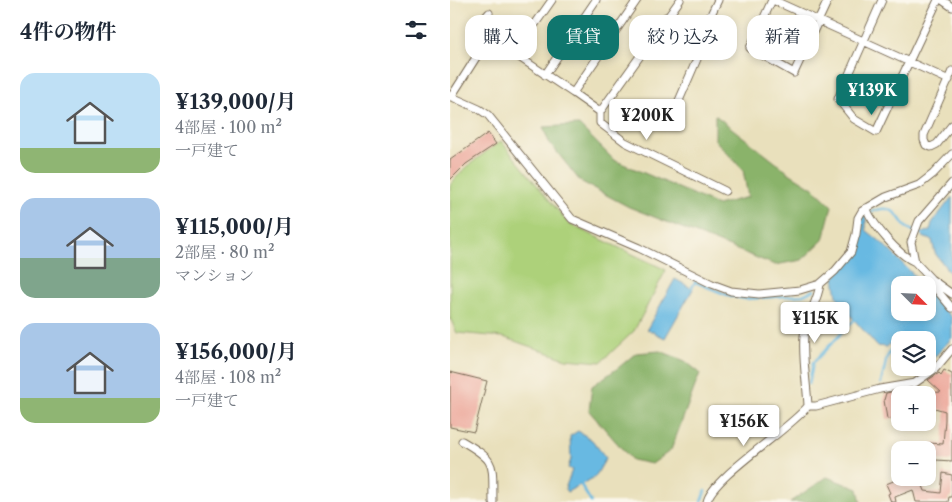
<!DOCTYPE html>
<html lang="ja">
<head>
<meta charset="utf-8">
<style>
	:root { --surface:#fff; --page:#f6f6f7; --text:#1f2937; --muted:#747a83; --accent:#0f766e }
	body { margin:0; font-family:"Libre Caslon Text","Noto Serif JP",serif; background:var(--page); color:var(--text); height:100vh; display:flex; flex-direction:column; font-size:19px; white-space:nowrap }
	* { box-sizing:border-box; margin:0 }
	p { font-size:16px; color:var(--muted) }
	.icon { flex:none; width:28px; height:28px; fill:none; stroke:currentColor; stroke-width:2; stroke-linecap:round; stroke-linejoin:round }
	.map { position:relative; flex:1; overflow:hidden }
	.details { display:flex; flex-direction:column; background:var(--surface); width:450px }
	.details>* { flex:none }
	.top-card { position:absolute; left:15px; top:15px; width:411px; height:45px; display:flex; gap:10px }
	.needle { width:32px; rotate:114deg }
	.controls { position:absolute; left:441px; top:276px; display:grid; gap:10px }
	.controls a { display:grid; place-items:center; width:45px; height:45px; border-radius:10px; background:var(--surface); box-shadow:0 2px 8px #0003; font-size:25px }
	.price { position:absolute; translate:-50% -42px; padding:0 11px; border-radius:5px; background:#fff; color:#222; font-size:16px; line-height:32px; filter:drop-shadow(0 1px 2px #0008) }
	.price::after { content:''; position:absolute; left:50%; top:30px; width:15px; height:11px; margin-left:-8px; background:inherit; clip-path:polygon(0 0,100% 0,50% 100%) }
	.price.selected { background:var(--accent); color:#fff }
	ul { padding:0; list-style:none }
	li { display:flex; align-items:center; gap:15px; height:125px; padding:0 20px }
	li span { display:grid; place-items:center; flex:none; width:140px; height:100px; border-radius:15px; color:#555 }
	li>.icon { margin-inline-start:auto }
	span .icon { width:60px; height:60px; fill:#fffc; stroke-width:1 }
	li b { font-size:21px }
	h2 { display:flex; justify-content:space-between; align-items:center; height:60px; padding:0 20px; font-size:21px }
	.chip { padding:0 18px; border-radius:15px; background:var(--surface); box-shadow:0 2px 8px #0003; font-size:18px; line-height:45px }
	.chip.selected { background:var(--accent); color:#fff }
	main { display:flex; flex:1; min-height:0 }
	.map>svg:first-child { display:block }
	.green { fill:#add17a; stroke:#747e4c }
	.forest { fill:#8ab36a; stroke:#626e44 }
	.water { fill:#67b9e2; stroke:#517280 }
	.lines { fill:none; stroke-linecap:round; stroke-linejoin:round }
	.stream { stroke:#67b9e2; stroke-width:2.5 }
	.building { fill:#eca598 }
	.street-casing { stroke:#786a55; stroke-width:9 }
	.street { stroke:#fff; stroke-width:7 }
</style>
</head>
<body>
<main>
<section class="details">
<h2>4件の物件<svg class="icon" aria-label="filters" viewBox="0 0 24 24"><path d="M4 7h16M4 17h16"/><circle cx="9" cy="7" r="2"/><circle cx="15" cy="17" r="2"/></svg></h2>
<ul>
<li><span style="background:linear-gradient(#bfe0f5 75%,#8fb573 0)"><svg class="icon" aria-label="home" viewBox="0 0 24 24"><path d="M3 11l9-7 9 7M6 9v11h12V9"/></svg></span><div><b>¥139,000/月</b><p>4部屋 · 100 m²</p><p>一戸建て</p></div></li>
<li><span style="background:linear-gradient(#a9c7e8 60%,#7fa58c 0)"><svg class="icon" aria-label="home" viewBox="0 0 24 24"><path d="M3 11l9-7 9 7M6 9v11h12V9"/></svg></span><div><b>¥115,000/月</b><p>2部屋 · 80 m²</p><p>マンション</p></div></li>
<li><span style="background:linear-gradient(#a9c7e8 75%,#8fb573 0)"><svg class="icon" aria-label="home" viewBox="0 0 24 24"><path d="M3 11l9-7 9 7M6 9v11h12V9"/></svg></span><div><b>¥156,000/月</b><p>4部屋 · 108 m²</p><p>一戸建て</p></div></li>
</ul>
</section>
<div class="map">
<svg width="502" height="502" viewBox="0 0 502 502">
	<rect width="100%" height="100%" fill="#fbf7ec"/>
	<filter id="ink" filterUnits="userSpaceOnUse"><feTurbulence type="fractalNoise" baseFrequency=".02" numOctaves="2"/><feDisplacementMap in="SourceGraphic" scale="10" xChannelSelector="R" yChannelSelector="G"/><feConvolveMatrix kernelMatrix="1 2 1 2 8 2 1 2 1" color-interpolation-filters="sRGB"/></filter>
	<filter id="wash" filterUnits="userSpaceOnUse"><feTurbulence type="fractalNoise" baseFrequency=".0096" numOctaves="4" result="noise"/><feDisplacementMap in="SourceGraphic" scale="20" xChannelSelector="R" yChannelSelector="G"/><feGaussianBlur stdDeviation="1.12" result="paint"/><feColorMatrix in="noise" values="0 0 0 0 0 0 0 0 0 0 0 0 0 0 0 0 0 1.4 0 .05"/><feComposite in="paint" operator="in"/></filter>
	<g filter="url(#wash)">
		<rect width="100%" height="100%" fill="#e9e0bc"/>
		<path class="green" d="M51 141 119 224 216 270 184 331 151 362 116 359 53 337 7 333 0 318V185C14 167 33 154 51 141Z"/>
		<path class="forest" d="M265 115 339 173 363 188 382 206 373 240 352 260 325 265 179 207 130 181 99 142 93 127 129 125 164 160 208 179 267 205 298 197 293 170 265 140Z
			M210 351 235 361 250 373 221 450 202 464 182 460 139 411 142 386 168 368 186 353Z
			M377 477 408 489 411 502H340Z"/>
		<path class="water" d="M502 197V276L485 253 482 240 472 237 474 232 480 231 482 223Z
			M412 214 416 218V230L431 242 474 285H450V312H478V289L502 318V338L478 364V340H450V353L446 349 445 343H441L437 347 427 346 393 307 387 296 384 278 404 253 409 239Z
			M225 279 243 289 215 338 197 329Z
			M128 431 142 440 156 458 145 477 117 492 115 489 122 470 118 468 121 459 120 436Z"/>
		<g class="lines">
			<path class="stream" d="M413 218C421 210 437 204 446 214 450 218 452 223 456 227 461 231 469 232 475 235
				M241 289 245 282 280 296 295 299 353 295 364 290
				M431 383 437 357 442 349 449 347
				M359 384 363 363 405 319
				M130 483 141 502
				M251 502 255 491"/>
		</g>
		<g id="blocks">
			<path class="building" d="M38 133 46 144 16 164 0 180V160Z
				M494 370 502 374V461L486 460 485 470 479 473V443L493 444 495 420V411L478 406V393L491 392 478 380 489 373 491 375Z
				M0 372 37 381 24 432 0 427Z
				M471 387 472 395H450V417L437 419 434 400 436 393Z
				M493 473 502 475V493L501 497H499L498 502H466L463 490 445 497 446 502H441L438 494 440 493 436 484 451 478H470L475 491 491 493Z"/>
		</g>
	</g>
	<g filter="url(#ink)">
		<use href="#blocks" fill-opacity="0" stroke="#786a55" stroke-width="1"/>
		<g class="lines">
			<g class="street-casing">
				<path id="street" d="M322 0 300 48 344 73 378 0
					M323 0 499 80
					M432 0 388 99 404 119 426 132 488 0
					M492 0 502 7
					M39 13 26 28 39 37
					M216 17 239 32 251 36
					M64 54 102 0
					M502 71 474 135V140L476 145 481 147 487 144 502 125
					M95 75 146 0
					M123 93 150 112V123L175 142 275 191
					M0 96 29 109 38 115 122 219 189 248 262 284 281 291 309 294 350 290 370 284 385 271 401 252 406 234 408 218 412 211 436 197 469 185 483 174 502 154
					M1 97 39 37 123 93 187 0
					M150 112 230 0
					M217 117 228 103 247 59 243 52 268 0
					M502 183 469 221 461 242 465 262 481 279 502 294
					M416 208C424 226 447 254 465 262
					M481 279 485 288 502 308
					M358 406H366L430 389 465 383 485 369 502 349
					M12 441C48 462 42 463 43 502
					M257 502C261 478 339 430 358 406 357 384 352 359 354 336 355 318 368 302 370 284"/>
			</g>
			<use href="#street" class="street"/>
		</g>
	</g>
</svg>
<div class="controls">
<a><svg class="needle" viewBox="-14 -14 28 28"><path d="M0-13l5 13h-10z" fill="#e53935"/><path d="M0 13l5-13h-10z" fill="#747a83"/></svg></a>
<a><svg class="icon" aria-label="layers" viewBox="0 0 24 24"><path d="M12 4l9 5-9 5-9-5zM3 14l9 5 9-5"/></svg></a>
<a>+</a>
<a>−</a>
</div>
<b class="price selected" style="left:422px;top:116px">¥139K</b>
<b class="price" style="left:197px;top:141px">¥200K</b>
<b class="price" style="left:365px;top:344px">¥115K</b>
<b class="price" style="left:294px;top:447px">¥156K</b>
<div class="top-card">
<a class="chip">購入</a>
<a class="chip selected">賃貸</a>
<a class="chip">絞り込み</a>
<a class="chip">新着</a>
</div>
</div>
</main>
</body>
</html>
